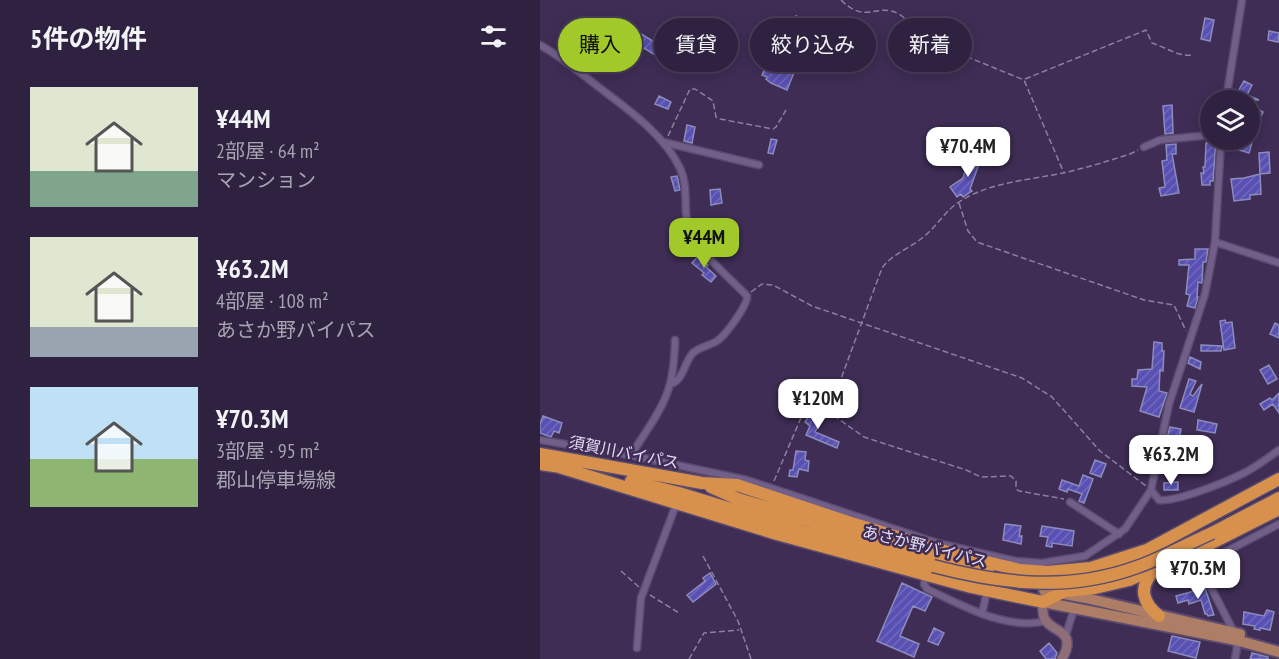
<!DOCTYPE html>
<html lang="ja">
<head>
<meta charset="utf-8">
<style>
	:root { --surface:#2f2240; --page:#372a47; --text:#f1f3f6; --muted:#a7a4b1; --line:#4a3f59; --accent:#a1c929 }
	body { margin:0; font-family:"PT Sans Narrow","Noto Sans JP",sans-serif; background:var(--page); color:var(--text); height:100vh; display:flex; flex-direction:column; font-size:22px; white-space:nowrap }
	* { box-sizing:border-box; margin:0 }
	p { font-size:20px; color:var(--muted) }
	.icon { flex:none; width:33px; height:33px; fill:none; stroke:currentColor; stroke-width:2; stroke-linecap:round; stroke-linejoin:round }
	.map { position:relative; flex:1; overflow:hidden }
	.sheet { display:flex; flex-direction:column; background:var(--surface); width:540px }
	.sheet>* { flex:none }
	.banner { position:absolute; left:18px; top:18px; width:570px; height:54px; display:flex; gap:12px }
	.fabs { position:absolute; left:660px; top:90px; display:grid; gap:12px }
	.fabs a { display:grid; place-items:center; width:60px; height:60px; border-radius:50%; background:var(--surface); box-shadow:0 3px 15px #0003,0 0 0 2px var(--line); font-size:30px }
	.price { position:absolute; translate:-50% -51px; padding:0 14px; border-radius:12px; background:#fff; color:#222; font-size:20px; line-height:39px; filter:drop-shadow(0 2px 3px #0008) }
	.price::after { content:''; position:absolute; left:50%; top:36px; width:18px; height:14px; margin-left:-9px; background:inherit; clip-path:polygon(0 0,100% 0,50% 100%) }
	.price.on { background:var(--accent); color:#111 }
	ul { padding:0; list-style:none }
	li { display:flex; align-items:center; gap:18px; height:150px; padding:0 30px }
	li span { display:grid; place-items:center; flex:none; width:168px; height:120px; border-radius:0px; color:#555 }
	li>.icon { margin-inline-start:auto }
	span .icon { width:72px; height:72px; fill:#fffc; stroke-width:1 }
	li b { font-size:26px }
	h2 { display:flex; justify-content:space-between; align-items:center; height:72px; padding:0 30px; font-size:26px }
	.tag { padding:0 21px; border-radius:27px; background:var(--surface); box-shadow:0 3px 15px #0003,0 0 0 2px var(--line); font-size:21px; line-height:54px }
	.tag.on { background:var(--accent); color:#111 }
	main { display:flex; flex:1; min-height:0 }
	.map>svg:first-child { display:block }
	.building { fill:url(#building-hatch); stroke:#8b8cbc; stroke-width:1.5 }
	.lines { fill:none; stroke-linecap:round; stroke-linejoin:round }
	.street-casing { stroke:#5b4b6e; stroke-width:9 }
	.secondary-casing { stroke:#5b4b6e; stroke-width:12 }
	.primary-casing { stroke:#5b4b6e; stroke-width:14 }
	.highway-casing { stroke:#5b4b6e; stroke-width:15 }
	.path { stroke:#8d7fa0; stroke-width:1.5; stroke-dasharray:6 3; stroke-linecap:butt }
	.street { stroke:#715f8a; stroke-width:6 }
	.secondary { stroke:#906e78; stroke-width:9 }
	.primary { stroke:#ae7d65; stroke-width:10 }
	.highway { stroke:#d7914d; stroke-width:12 }
	.highway-bridge-casing { stroke:#5b4b6e; stroke-width:15; stroke-linecap:butt }
	.highway-bridge { stroke:#d7914d; stroke-width:12 }
	.labels { text-anchor:middle; stroke-width:5; stroke-linejoin:round; paint-order:stroke }
	.street-label { font-size:16px; fill:#e3daf3; stroke:#3f2d55 }
</style>
</head>
<body>
<main>
<section class="sheet">
<h2>5件の物件<svg class="icon" aria-label="filters" viewBox="0 0 24 24"><path d="M4 7h16M4 17h16"/><circle cx="9" cy="7" r="2"/><circle cx="15" cy="17" r="2"/></svg></h2>
<ul>
<li><span style="background:linear-gradient(#dfe7d0 70%,#7fa58c 0)"><svg class="icon" aria-label="home" viewBox="0 0 24 24"><path d="M3 11l9-7 9 7M6 9v11h12V9"/></svg></span><div><b>¥44M</b><p>2部屋 · 64 m²</p><p>マンション</p></div></li>
<li><span style="background:linear-gradient(#dfe7d0 75%,#9aa5b1 0)"><svg class="icon" aria-label="home" viewBox="0 0 24 24"><path d="M3 11l9-7 9 7M6 9v11h12V9"/></svg></span><div><b>¥63.2M</b><p>4部屋 · 108 m²</p><p>あさか野バイパス</p></div></li>
<li><span style="background:linear-gradient(#bfe0f5 60%,#8fb573 0)"><svg class="icon" aria-label="home" viewBox="0 0 24 24"><path d="M3 11l9-7 9 7M6 9v11h12V9"/></svg></span><div><b>¥70.3M</b><p>3部屋 · 95 m²</p><p>郡山停車場線</p></div></li>
</ul>
</section>
<div class="map">
<svg width="739" height="659" viewBox="0 0 739 659">
	<defs>
		<pattern id="building-hatch" width="6" height="6" patternUnits="userSpaceOnUse" patternTransform="scale(1.5)"><rect width="6" height="6" fill="#5950b3"/><path d="M-1 1l2-2M0 6l6-6M5 7l2-2" fill="none" stroke="#7169be"/></pattern>
	</defs>
	<rect width="100%" height="100%" fill="#3f2d55"/>
	<path class="building" d="M256 16 268 20 267 24 254 22Z
		M280 18 293 19V25H280Z
		M665 18 674 20 670 41 661 39Z
		M80 21 121 46 115 55 91 40 94 35 77 26Z
		M258 30 265 31 261 41 254 39Z
		M729 31 739 33 738 42 728 40Z
		M281 34 293 36 289 54 278 52Z
		M233 49 248 55 247 59 252 61 249 68 255 70 247 90 231 83 226 79 227 77 222 75Z
		M262 50 273 53 271 62 260 60Z
		M704 81 712 85 707 95 719 100H699L700 97 696 95Z
		M119 96 131 102 128 109 115 104Z
		M632 105 633 133 625 134 623 106Z
		M710 105 723 112 717 125 709 153 693 148 695 140H710Z
		M147 125 155 127 152 143 144 141Z
		M231 139 237 140 233 154 228 153Z
		M673 140H676L673 181H670V185H662L661 173H664L663 167H665L666 143Z
		M636 144V154H632L639 193 621 196 619 188 625 187 622 161 627 160 626 145Z
		M437 150 443 153 430 189 432 191 423 197 421 194 417 197 410 187 423 178 426 168 430 169Z
		M729 152 730 173 720 174 719 153Z
		M720 174 721 194 710 195V199L694 201 691 179 704 178Z
		M137 176 140 190 135 191 131 177Z
		M180 189 182 203 171 205 170 190Z
		M655 249H668L666 262H663L662 283 658 282 657 297H658L655 308 647 306 650 295 646 294 649 265H639V260L655 259Z
		M159 255 168 265 166 267 176 276 171 282 162 275 164 273 152 263Z
		M685 320 686 323 692 322 695 348 684 350 680 321Z
		M735 323 739 325V338L730 334Z
		M614 342 622 343V351H624L623 371 620 370 619 391 627 393 619 417 600 411 607 387 592 386V379H597L598 370 612 369Z
		M661 345 682 346 681 351H661Z
		M650 357 661 362 660 369 648 363Z
		M729 365 737 379 728 384 720 370Z
		M649 379 656 381 650 394 653 396 662 384 654 412 640 408Z
		M739 393V413L733 404 724 410 720 404 730 398 732 400Z
		M272 411 283 418 275 432 299 442 297 448 266 435 270 426 265 422Z
		M3 416 22 423 19 433 14 431 11 437 0 433V424Z
		M658 420 677 424 675 433 657 430Z
		M630 427 641 429 639 440 627 437Z
		M256 451 266 452 265 460 269 461 268 471 259 469 257 477 249 476 250 470H253Z
		M555 460 566 464 561 477 550 473Z
		M543 475 553 479 544 503 539 501 542 494 528 489 527 492 519 489 522 480 539 486Z
		M638 482V490H624V483Z
		M465 524 481 526 479 536H482L481 544 463 540Z
		M502 526 534 531 532 546 512 543V547L506 546 508 537 500 536Z
		M170 573 176 584 153 602 147 595 165 581 163 578Z
		M362 583 392 597 385 611 373 606 360 636 379 644 374 657 337 641Z
		M665 588 674 615 668 616 667 614H665L661 600 649 604 648 600 638 603 636 596Z
		M727 610 734 612 730 630 720 628V630L714 629 715 626 703 624 704 612 724 616Z
		M394 628 404 633 398 645 388 641Z
		M632 636 660 642 656 658 628 651Z
		M509 643 517 653 515 659H506L500 651Z
		M712 653 728 657V659H710Z"/>
	<g class="lines">
		<g class="street-casing">
			<path id="street" d="M0 45C20 56 38 71 56 85 86 108 123 133 140 168 149 187 143 207 148 227 153 247 192 280 207 296 208 305 185 336 177 341 169 346 158 347 152 354 144 364 143 380 131 384
				M686 100 702 0
				M123 142 219 165
				M604 147 620 140 670 135
				M675 242 739 263
				M0 440 94 456 207 480 397 543 475 561 502 563 545 556 585 529 611 490 629 404 665 294 675 242 681 140
				M91 455C120 409 134 398 135 340
				M611 490 619 500C637 502 686 482 704 473 716 467 728 458 739 450
				M530 502 579 534
				M386 576 384 584 387 589C422 605 466 631 506 621
				M442 614 447 591
				M525 638 534 609
				M97 648 101 598 137 502
				M695 659 697 648 694 632 663 572 664 563 739 524"/>
		</g>
		<g class="secondary-casing">
			<path id="secondary" d="M503 598C503 603 502 612 504 617 509 633 539 628 522 659"/>
		</g>
		<g class="primary-casing">
			<path id="primary" d="M504 590 546 598 700 634
				M503 602 696 640 739 652"/>
		</g>
		<g class="highway-casing">
			<path id="highway" d="M0 454 162 483 197 485 311 523 421 556 480 570 507 572 551 568 607 550 739 479
				M0 464 21 467
				M16 466 237 534 431 587 503 602 525 591 555 588 589 580 668 545 739 509
				M91 481 139 493 266 532 393 566
				M171 487 198 499 449 574
				M672 533 739 498
				M613 572C598 588 603 603 619 616"/>
		</g>
		<path class="path" d="M301 0C326 25 337 2 359 14 368 19 373 31 381 38L484 80 524 173
			M485 79 606 30 612 43C625 47 639 57 651 55
			M128 136 150 89H155L173 101 176 117 180 119 233 129 236 127 246 110
			M419 203 428 231 437 242 604 300 634 305 646 331
			M211 292 222 284 233 285 272 306 482 378 512 397 560 451 606 486
			M289 411 342 268C351 255 370 248 382 238 397 227 405 210 422 200 452 182 489 180 523 173 546 168 568 161 590 154L598 150
			M234 481 266 406 269 401 272 400 324 437 426 470 441 477 471 476 476 481V489L479 491 524 499
			M163 556 198 621 211 659
			M81 571 99 587
			M110 595 139 613
			M149 659 164 633 199 630"/>
		<use href="#street" class="street"/>
		<use href="#secondary" class="secondary"/>
		<use href="#primary" class="primary"/>
		<use href="#highway" class="highway"/>
		<g class="highway-bridge-casing">
			<path id="highway-bridge" d="M393 566C462 584 528 592 597 567 623 558 647 544 672 533"/>
		</g>
		<use href="#highway-bridge" class="highway-bridge"/>
	</g>
	<g class="labels">
		<g class="street-label">
			<text transform="translate(84 452) rotate(11)" y="6">須賀川バイパス</text>
			<text transform="translate(385 546) rotate(14)" y="6">あさか野バイパス</text>
		</g>
	</g>
</svg>
<div class="fabs">
<a><svg class="icon" aria-label="layers" viewBox="0 0 24 24"><path d="M12 4l9 5-9 5-9-5zM3 14l9 5 9-5"/></svg></a>
</div>
<b class="price" style="left:428px;top:178px">¥70.4M</b>
<b class="price on" style="left:164px;top:269px">¥44M</b>
<b class="price" style="left:278px;top:430px">¥120M</b>
<b class="price" style="left:631px;top:486px">¥63.2M</b>
<b class="price" style="left:658px;top:600px">¥70.3M</b>
<div class="banner">
<a class="tag on">購入</a>
<a class="tag">賃貸</a>
<a class="tag">絞り込み</a>
<a class="tag">新着</a>
</div>
</div>
</main>
</body>
</html>
